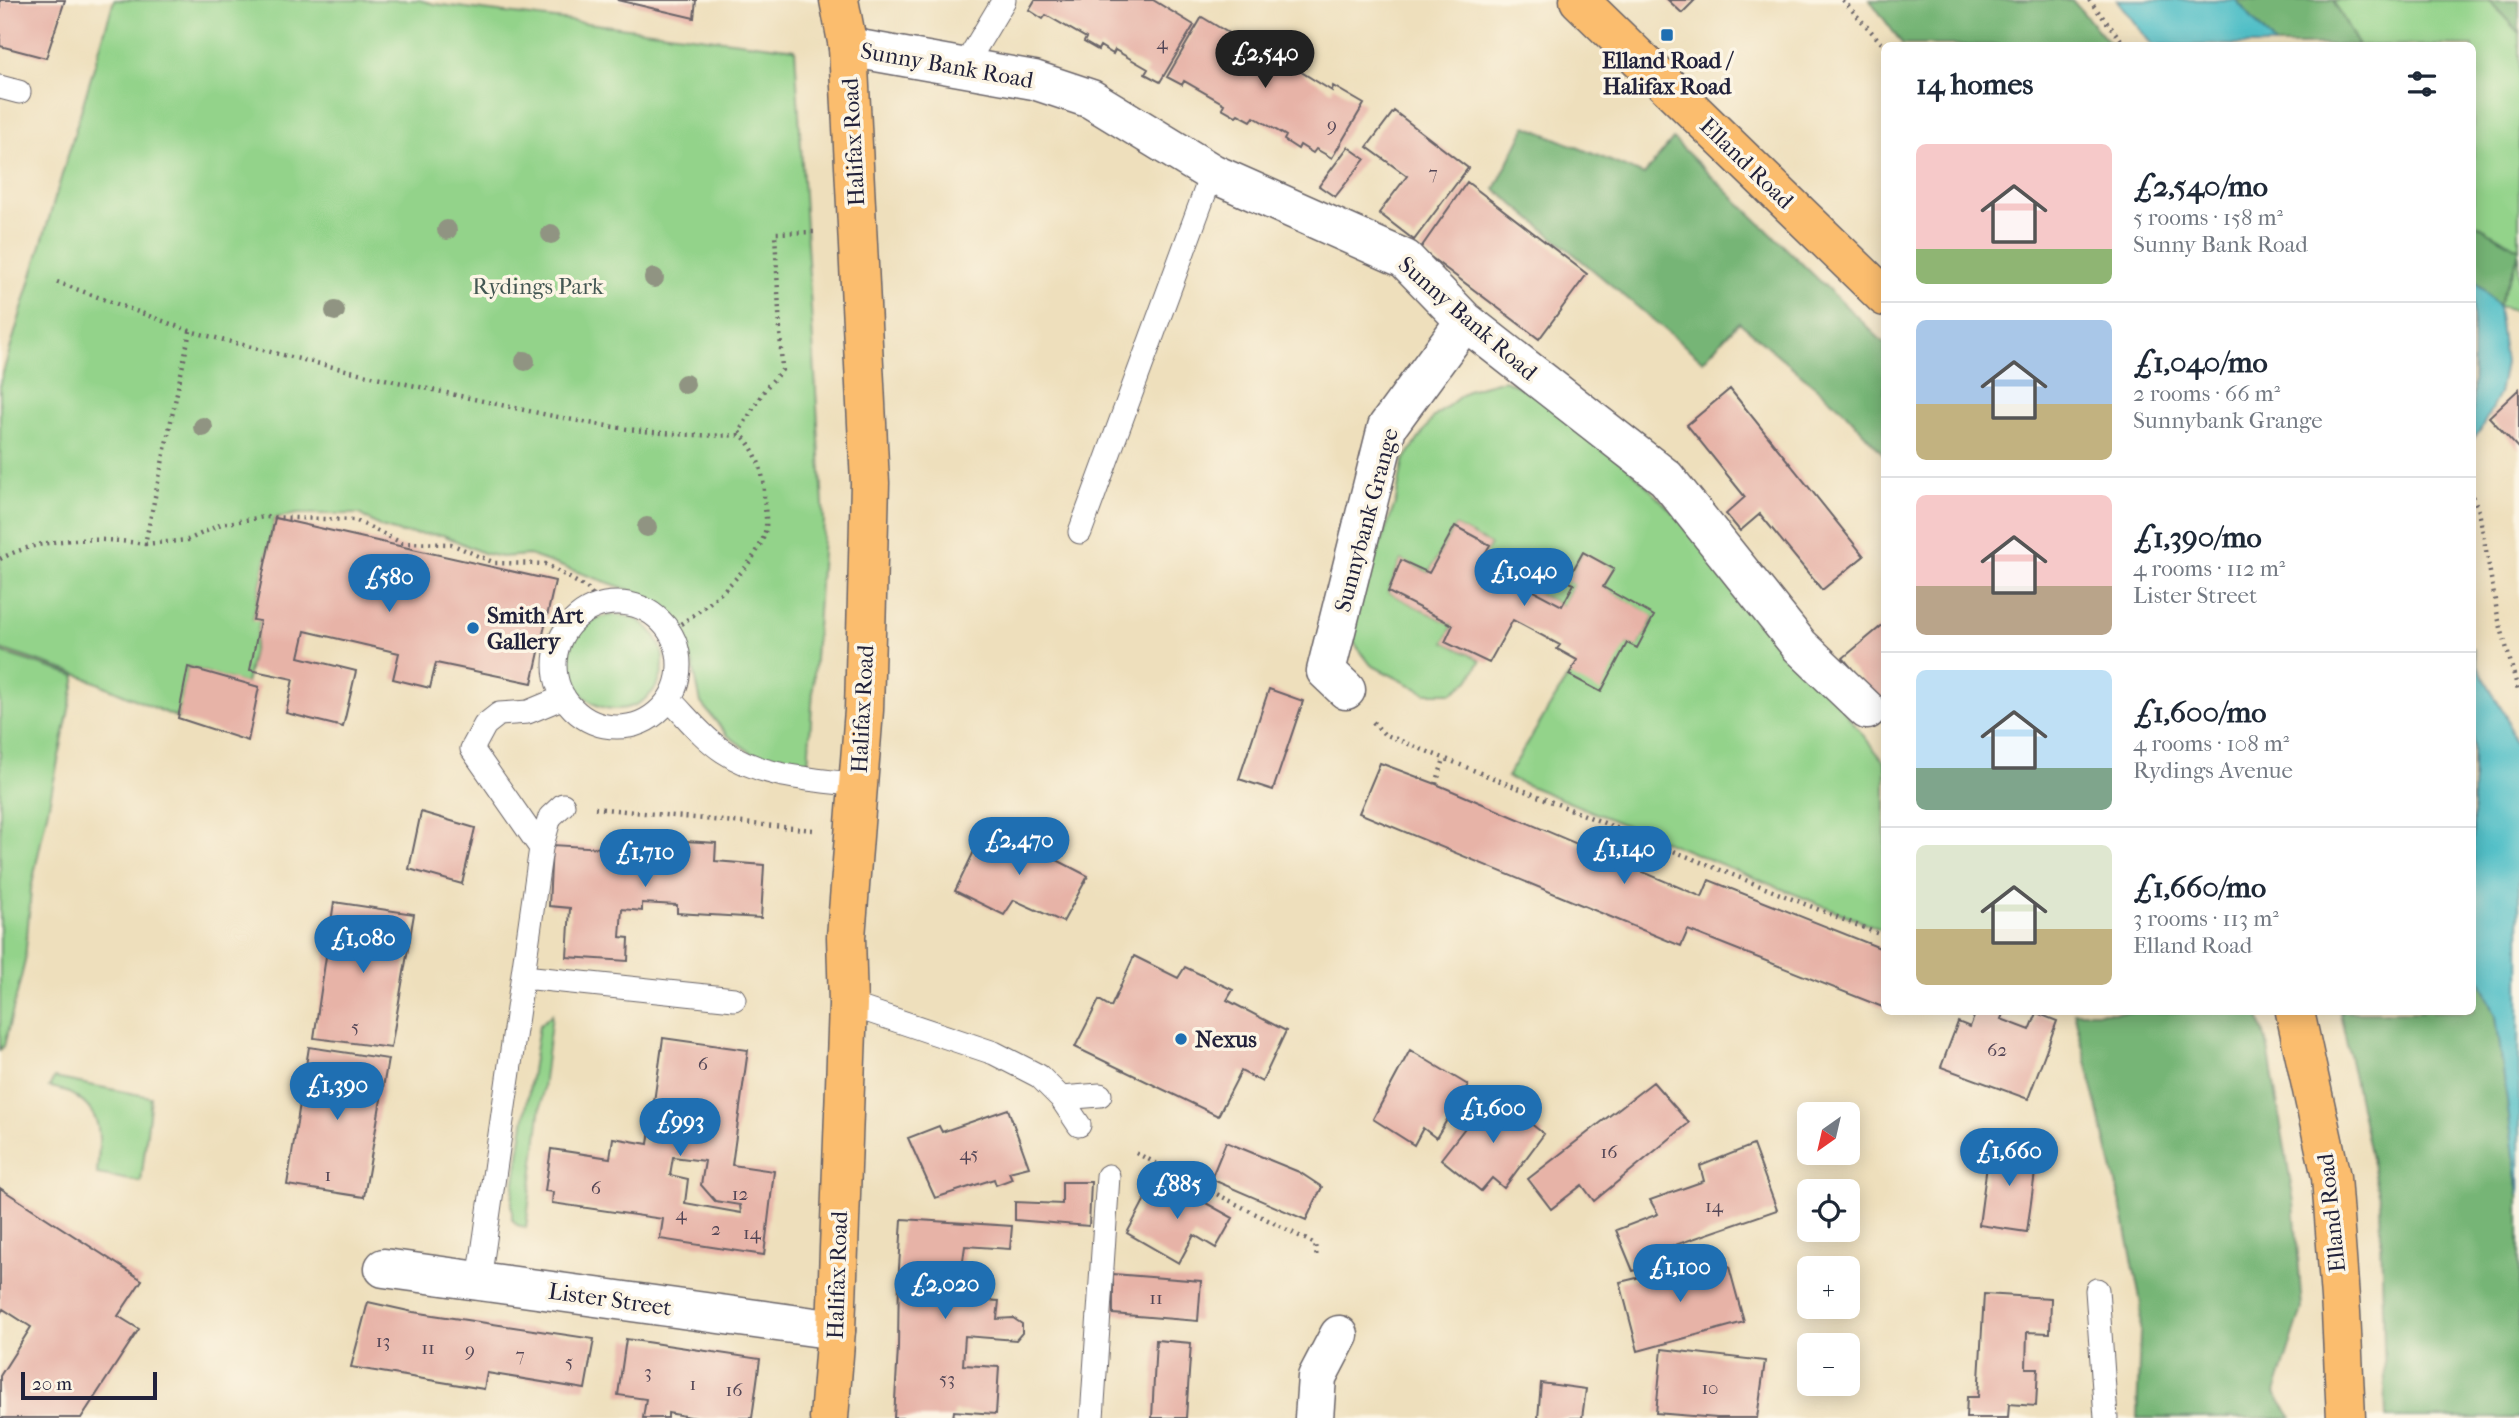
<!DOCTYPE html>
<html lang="en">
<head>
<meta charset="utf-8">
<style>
	:root { --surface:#fff; --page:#f2f2f3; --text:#1f2937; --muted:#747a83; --line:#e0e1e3; --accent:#1f6fb2 }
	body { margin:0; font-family:"IM FELL French Canon",serif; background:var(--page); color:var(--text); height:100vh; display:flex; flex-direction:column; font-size:26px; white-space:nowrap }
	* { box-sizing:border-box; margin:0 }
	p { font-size:23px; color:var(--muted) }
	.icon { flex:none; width:38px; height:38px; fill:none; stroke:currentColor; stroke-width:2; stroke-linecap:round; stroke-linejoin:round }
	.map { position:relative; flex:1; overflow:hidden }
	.drawer { position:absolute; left:1881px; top:42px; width:595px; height:973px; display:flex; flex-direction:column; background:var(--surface); border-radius:10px; box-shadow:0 4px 18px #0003 }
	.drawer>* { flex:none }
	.needle { width:46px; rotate:214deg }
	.controls { position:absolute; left:1797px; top:1102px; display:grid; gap:14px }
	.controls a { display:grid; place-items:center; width:63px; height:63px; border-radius:10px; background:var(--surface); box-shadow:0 4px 18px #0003; font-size:35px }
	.scale { position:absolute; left:21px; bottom:18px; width:136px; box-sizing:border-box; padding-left:7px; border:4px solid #22223b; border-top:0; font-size:19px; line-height:24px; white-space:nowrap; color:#22223b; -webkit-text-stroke:5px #fcf5e5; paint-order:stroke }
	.price { position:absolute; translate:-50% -60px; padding:0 16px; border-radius:24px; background:var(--accent); color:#fff; font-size:23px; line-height:46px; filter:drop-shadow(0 2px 4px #0008) }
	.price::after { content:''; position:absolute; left:50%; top:42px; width:21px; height:16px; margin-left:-10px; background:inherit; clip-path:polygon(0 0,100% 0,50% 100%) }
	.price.current { background:#222; color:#fff }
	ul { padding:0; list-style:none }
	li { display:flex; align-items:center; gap:21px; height:175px; padding:0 35px }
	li+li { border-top:2px solid var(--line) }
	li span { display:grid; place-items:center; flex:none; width:196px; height:140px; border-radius:10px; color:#555 }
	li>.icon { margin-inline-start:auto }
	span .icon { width:84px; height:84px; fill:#fffc; stroke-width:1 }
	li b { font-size:30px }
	h2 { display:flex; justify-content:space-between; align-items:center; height:84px; padding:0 35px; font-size:30px }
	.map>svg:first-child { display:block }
	.green { fill:#93d38a; stroke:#5a7a62; stroke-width:2 }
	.forest { fill:#76b576; stroke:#4c6c58; stroke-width:2 }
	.water { fill:#51bfc7; stroke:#3a7081; stroke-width:2 }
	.building { fill:#e7b3a7; fill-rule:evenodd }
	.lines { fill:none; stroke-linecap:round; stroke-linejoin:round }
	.service-casing { stroke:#696468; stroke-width:25 }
	.minor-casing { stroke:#696468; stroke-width:41 }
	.primary-casing { stroke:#696468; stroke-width:41 }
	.path { stroke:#696468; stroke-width:4.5; stroke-dasharray:2 5; stroke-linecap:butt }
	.service { stroke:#fff; stroke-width:23 }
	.minor { stroke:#fff; stroke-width:38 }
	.primary { stroke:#fbbd6e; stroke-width:38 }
	.tree { fill:#909482 }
	.poi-dot { fill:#1f6fb2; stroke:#fcf5e5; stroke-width:2.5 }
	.labels { text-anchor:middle; stroke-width:7; stroke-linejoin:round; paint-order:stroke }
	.number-label { font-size:19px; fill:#534656 }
	.poi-label { font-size:23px; font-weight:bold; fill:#22223b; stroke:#fcf5e5; text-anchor:start }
	.street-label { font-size:23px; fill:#22223b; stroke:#fcf5e5 }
	.park-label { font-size:23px; fill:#445753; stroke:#fcf5e5 }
</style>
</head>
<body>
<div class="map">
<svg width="2519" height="1418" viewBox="0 0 2519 1418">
	<rect width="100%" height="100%" fill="#fcf5e5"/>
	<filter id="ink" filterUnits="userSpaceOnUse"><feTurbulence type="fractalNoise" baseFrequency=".0143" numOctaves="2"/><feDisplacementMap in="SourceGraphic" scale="14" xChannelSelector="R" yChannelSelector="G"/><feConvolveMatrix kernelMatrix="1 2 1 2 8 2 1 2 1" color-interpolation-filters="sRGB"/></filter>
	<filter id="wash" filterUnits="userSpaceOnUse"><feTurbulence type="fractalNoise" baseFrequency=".00686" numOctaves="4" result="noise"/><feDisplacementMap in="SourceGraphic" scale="28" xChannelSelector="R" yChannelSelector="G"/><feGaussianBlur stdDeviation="1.57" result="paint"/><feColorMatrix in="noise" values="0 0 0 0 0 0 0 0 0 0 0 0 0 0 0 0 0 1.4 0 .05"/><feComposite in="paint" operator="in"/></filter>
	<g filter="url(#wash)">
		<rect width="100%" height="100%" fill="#eedfbc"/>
		<path class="green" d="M114 0H419L434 4 795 49 824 521 808 766 753 754 727 735 701 703 693 665 683 635 663 611 632 591 529 555 501 557 483 553 443 535 401 533 381 527 359 514H297L275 518 253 619 260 621 246 684 188 667 178 718 77 674 0 649V383Z
			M2333 0H2489L2519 33V249L2473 222V46L2358 45Z
			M2519 255V311L2498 306Z
			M1504 380 1540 396 1615 454 1744 584 1885 763V931L1507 777 1569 675 1627 643 1637 647 1654 617 1603 587 1613 569 1582 553 1568 580 1574 584 1562 606 1480 562 1490 545 1455 526 1429 573 1401 560 1388 592 1453 625 1445 642 1481 660 1469 680 1452 693H1426L1371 665 1352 640 1355 613 1396 501 1403 462 1433 418 1468 390Z
			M569 662a47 47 0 1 1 94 0a47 47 0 1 1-94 0Z
			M0 652 76 676 31 889 25 961 4 1046 0 1050Z
			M552 1014 526 1228 517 1225 512 1219V1200L539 1026Z
			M54 1078 151 1097 141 1182 97 1174C98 1157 102 1133 95 1118 87 1101 67 1089 49 1087Z"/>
		<path class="forest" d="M1870 0H2072L2111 45H1903Z
			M2236 0H2333L2358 45H2275Z
			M2489 0H2519V33Z
			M1526 126 1644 175 1673 139 1885 344V456L1843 410 1739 322 1703 361 1495 189Z
			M2473 222 2519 249V255L2498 306 2473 279Z
			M2473 963 2496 1016 2519 1194V1418H2386L2380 1202 2340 1012H2473Z
			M2074 1012H2258L2268 1048 2294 1202 2302 1309 2275 1393 2292 1418H2137L2141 1304 2121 1204Z"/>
		<path class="water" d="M2117 0H2236L2275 45H2152Z
			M2473 279 2498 306 2505 363 2499 394 2481 429 2473 439Z
			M2473 647 2477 665 2506 717 2519 755V1194L2496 1016 2473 963Z"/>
		<g id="blocks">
			<path class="building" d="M0 0H65L46 58 0 46Z
				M617 0H696L694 18Z
				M1035 0H1153L1194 25 1160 82 1145 74 1148 69 1115 50 1113 54 1100 46 1098 50 1084 42 1086 38 1046 15 1043 19 1029 10Z
				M1668 0H1695L1682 13Z
				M1202 17 1270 58 1272 54 1332 91 1333 86 1364 104 1332 158 1316 149 1313 153 1300 145 1298 149 1284 140 1286 136 1254 117 1251 121 1238 114 1236 116 1222 108 1224 104 1184 81 1182 85 1167 77Z
				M1394 111 1468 168 1414 240 1379 213 1407 176 1367 147Z
				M1348 147 1365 159 1335 197 1319 186Z
				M1467 182 1587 274 1539 339 1420 249Z
				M1730 389 1864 556 1822 590 1760 514 1740 531 1726 514 1745 497 1687 425Z
				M2519 389V449L2489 417Z
				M275 518 555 581 532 683 436 663 430 688 393 679 399 653 305 631 299 657 356 671 343 727 286 713 293 679 250 670 260 621 253 620Z
				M1455 526 1490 545 1480 562 1562 606 1574 584 1567 581 1583 552 1614 569 1603 587 1654 616 1637 648 1627 643 1601 692 1569 675 1577 660 1557 649 1560 645 1513 620 1489 663 1445 642 1453 625 1388 592 1401 560 1429 573Z
				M1885 623V700L1881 703 1843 658Z
				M188 667 259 687 248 741 178 718Z
				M1269 689 1303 701 1273 790 1239 779Z
				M1380 763 1436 784 1702 897 1709 880 1885 950V1008L1688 930 1681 946 1359 813Z
				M421 812 475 828 462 884 409 869Z
				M987 824 1088 876 1063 922 1014 900 1004 915 955 891Z
				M639 838 716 843 715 861 764 865 761 918 677 913V905L642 903V911L622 909 620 937 629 938 628 961 567 957 570 908 549 906 552 845 639 850Z
				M334 902 414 914 391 1048 314 1038Z
				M1134 956 1178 978 1185 967 1233 990 1227 1000 1286 1031 1262 1082 1241 1071 1218 1116 1075 1047 1099 1000 1111 1007Z
				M1976 1012H2004L2001 1019 2030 1030 2037 1013 2057 1021 2028 1099 1941 1067 1958 1022 1970 1027Z
				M663 1038 748 1050 732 1165 774 1171 764 1255 660 1239 663 1219 552 1203 553 1192 545 1191 551 1149 610 1158 613 1138 648 1144ZM673 1157 705 1161 701 1185 715 1201 740 1205 741 1213 685 1203 688 1179 670 1175Z
				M309 1047 388 1059 364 1197 287 1185Z
				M1410 1050 1468 1085 1436 1138 1423 1128 1414 1145 1373 1119Z
				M1653 1082 1689 1123 1594 1201 1582 1185 1551 1209 1528 1179Z
				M1492 1093 1544 1134 1504 1188 1492 1178 1481 1191 1441 1159Z
				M1008 1109 1029 1167 1009 1172 1012 1179 996 1185 994 1179 935 1198 908 1138 939 1126 942 1132Z
				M1226 1142 1299 1172 1322 1187 1306 1220 1211 1179Z
				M1990 1143 2038 1150 2027 1232 1979 1225Z
				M1753 1145 1777 1210 1672 1246 1677 1259 1633 1271 1616 1230 1658 1214 1650 1200 1704 1181 1700 1166Z
				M1157 1176 1233 1218 1216 1248 1194 1235 1179 1263 1127 1233Z
				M1062 1182H1091L1089 1226 1015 1220V1202L1062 1204Z
				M0 1188 142 1280 118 1316 139 1329 81 1418H0V1376L31 1327 3 1309 0 1314Z
				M902 1219 1012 1226 1010 1249 965 1246 960 1282 987 1284 985 1300 999 1301 997 1319 1013 1318 1022 1324V1333L1016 1340 965 1336 963 1365 999 1367 996 1414 954 1411 953 1418H894L898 1348 899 1268Z
				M1699 1263 1703 1272 1729 1267 1744 1322 1638 1351 1620 1282Z
				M1113 1274 1201 1281 1198 1321 1113 1314Z
				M1984 1294 2051 1298 2050 1333 2027 1332 2026 1368H2038L2036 1406 2009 1404 2008 1418H1966L1967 1397H1978Z
				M368 1302 413 1312 594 1339 585 1389 487 1373 484 1389 351 1367Z
				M626 1339 760 1359 752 1418H696L668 1413V1418H643L646 1399 618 1395Z
				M1156 1340 1191 1343 1186 1418H1152Z
				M1662 1349 1765 1361 1757 1418H1717L1656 1413Z
				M1541 1383 1586 1389 1582 1418H1538Z"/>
		</g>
	</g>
	<g filter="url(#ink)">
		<use href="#blocks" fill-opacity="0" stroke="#696468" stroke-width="2"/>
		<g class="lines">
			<g class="service-casing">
				<path id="service" d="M964 67 1004 0
					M0 87 19 92
					M1080 532 1212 173
					M555 665a62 62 0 1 1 124 0a62 62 0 1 1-124 0Z
					M669 699C686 716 703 738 723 751 763 778 812 779 858 785
					M541 848 472 749 485 725 499 714 528 712 564 697
					M524 977 734 999
					M848 1004 994 1053 1039 1076 1061 1098 1079 1125
					M1061 1098 1100 1095
					M479 1281 541 848 550 817 563 805
					M2097 1290 2106 1418
					M1092 1418 1108 1176"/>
			</g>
			<g class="minor-casing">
				<path id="minor" d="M848 47 1034 80 1091 99 1212 173 1405 259 1465 321 1666 478 1800 646 1867 710
					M1346 690 1326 671 1387 427 1465 321
					M384 1268 836 1330
					M1314 1418 1317 1377 1339 1335"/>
			</g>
			<g class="primary-casing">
				<path id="primary" d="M1579 0 1885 297
					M2295 1012 2331 1177 2341 1312 2346 1418
					M829 1418 836 1330 848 1004 846 937 864 710 870 483 848 47 839 0"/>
			</g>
			<path class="path" d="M1843 0 1885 47
				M2089 0 2126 46
				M57 282 190 331
				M2473 496 2479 511 2498 617 2519 693
				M145 544 188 540 221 524 264 517 355 520 402 543 451 544 495 563 546 564 588 589 599 605
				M0 559C43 536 97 537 145 544L190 331C282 356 375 377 469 398 562 418 646 439 742 435
				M669 631C701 613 761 565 766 527 767 517 764 505 764 495 764 470 756 450 739 432L765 389 782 370 775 233 816 232
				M1373 722 1384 734 1884 936
				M1436 784 1444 759
				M595 808 813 830
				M1136 1153 1315 1244 1317 1259"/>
			<use href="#service" class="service"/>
			<use href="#minor" class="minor"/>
			<use href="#primary" class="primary"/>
		</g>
		<g class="tree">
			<circle cx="447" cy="230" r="10"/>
			<circle cx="551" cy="234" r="10"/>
			<circle cx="654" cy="278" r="10"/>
			<circle cx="335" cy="311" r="10"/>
			<circle cx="525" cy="361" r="10"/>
			<circle cx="685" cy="384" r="10"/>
			<circle cx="203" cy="427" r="10"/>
			<circle cx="647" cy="527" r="10"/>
		</g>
	</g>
	<g class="poi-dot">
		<rect x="1660" y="28" width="14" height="14" rx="3.5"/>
		<circle cx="473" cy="628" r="7"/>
		<circle cx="1181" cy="1039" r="7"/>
	</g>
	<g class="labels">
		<g class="number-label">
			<text x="1162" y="49">4</text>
			<text x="1332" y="131">9</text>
			<text x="1433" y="179">7</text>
			<text x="355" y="1033">5</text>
			<text x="1997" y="1056">62</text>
			<text x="703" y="1070">6</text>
			<text x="1609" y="1158">16</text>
			<text x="969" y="1160">45</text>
			<text x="328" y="1181">1</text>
			<text x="596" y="1194">6</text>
			<text x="740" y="1200">12</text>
			<text x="1714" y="1212">14</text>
			<text x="681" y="1220">4</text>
			<text x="716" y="1235">2</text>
			<text x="752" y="1239">14</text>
			<text x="1156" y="1304">11</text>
			<text x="383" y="1347">13</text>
			<text x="428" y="1354">11</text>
			<text x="470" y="1356">9</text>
			<text x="520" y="1361">7</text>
			<text x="569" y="1368">5</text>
			<text x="648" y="1378">3</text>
			<text x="947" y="1385">53</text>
			<text x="693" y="1390">1</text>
			<text x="1710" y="1394">10</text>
			<text x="734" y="1396">16</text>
		</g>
		<g class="poi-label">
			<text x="1667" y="68" text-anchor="middle">Elland Road /<tspan x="1667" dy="26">Halifax Road</tspan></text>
			<text x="487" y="623">Smith Art<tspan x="487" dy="26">Gallery</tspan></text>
			<text x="1195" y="1047">Nexus</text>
		</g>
		<g class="street-label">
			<text transform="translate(947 65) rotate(10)" y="8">Sunny Bank Road</text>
			<text transform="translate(853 142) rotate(-93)" y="8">Halifax Road</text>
			<text transform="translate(1747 163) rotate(44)" y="8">Elland Road</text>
			<text transform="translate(1468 318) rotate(41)" y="8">Sunny Bank Road</text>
			<text transform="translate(1366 520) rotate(-75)" y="8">Sunnybank Grange</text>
			<text transform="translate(862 709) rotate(-87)" y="8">Halifax Road</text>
			<text transform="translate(2331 1213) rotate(-96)" y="8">Elland Road</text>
			<text transform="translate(837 1275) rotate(-88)" y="8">Halifax Road</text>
			<text transform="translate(610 1299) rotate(8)" y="8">Lister Street</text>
		</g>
		<g class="park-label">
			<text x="538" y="294">Rydings Park</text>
		</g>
	</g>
</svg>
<div class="controls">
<a><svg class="needle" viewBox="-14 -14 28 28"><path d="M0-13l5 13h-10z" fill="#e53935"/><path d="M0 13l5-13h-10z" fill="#747a83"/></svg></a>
<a><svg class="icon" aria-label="locate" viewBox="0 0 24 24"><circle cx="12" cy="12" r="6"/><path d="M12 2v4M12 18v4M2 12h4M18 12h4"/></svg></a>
<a>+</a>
<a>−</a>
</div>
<div class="scale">20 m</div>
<b class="price current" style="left:1265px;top:90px">£2,540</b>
<b class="price" style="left:1524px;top:608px">£1,040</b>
<b class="price" style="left:389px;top:614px">£580</b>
<b class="price" style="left:1019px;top:877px">£2,470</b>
<b class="price" style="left:1624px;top:886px">£1,140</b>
<b class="price" style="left:645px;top:889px">£1,710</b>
<b class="price" style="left:363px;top:975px">£1,080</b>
<b class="price" style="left:337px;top:1122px">£1,390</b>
<b class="price" style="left:1493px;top:1145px">£1,600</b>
<b class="price" style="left:680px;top:1158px">£993</b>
<b class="price" style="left:2009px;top:1188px">£1,660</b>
<b class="price" style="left:1177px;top:1221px">£885</b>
<b class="price" style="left:1680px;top:1304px">£1,100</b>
<b class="price" style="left:945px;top:1321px">£2,020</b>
<section class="drawer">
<h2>14 homes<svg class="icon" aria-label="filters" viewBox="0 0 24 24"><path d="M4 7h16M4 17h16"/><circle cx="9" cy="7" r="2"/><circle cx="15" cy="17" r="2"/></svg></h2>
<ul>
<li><span style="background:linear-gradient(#f6c9c9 75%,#8fb573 0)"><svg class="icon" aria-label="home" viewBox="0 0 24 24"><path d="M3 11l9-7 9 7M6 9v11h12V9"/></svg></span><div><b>£2,540/mo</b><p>5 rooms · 158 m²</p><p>Sunny Bank Road</p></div></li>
<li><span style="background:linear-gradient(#a9c7e8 60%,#c2b280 0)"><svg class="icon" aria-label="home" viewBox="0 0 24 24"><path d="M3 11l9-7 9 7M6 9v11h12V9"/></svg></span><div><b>£1,040/mo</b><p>2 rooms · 66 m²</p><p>Sunnybank Grange</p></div></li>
<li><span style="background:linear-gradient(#f6c9c9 65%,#b9a48a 0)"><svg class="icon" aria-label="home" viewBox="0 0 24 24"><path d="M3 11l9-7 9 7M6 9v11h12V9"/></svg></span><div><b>£1,390/mo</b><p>4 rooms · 112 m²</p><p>Lister Street</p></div></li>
<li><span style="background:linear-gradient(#bfe0f5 70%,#7fa58c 0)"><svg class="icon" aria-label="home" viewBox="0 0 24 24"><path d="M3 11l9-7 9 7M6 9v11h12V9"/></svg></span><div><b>£1,600/mo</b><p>4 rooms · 108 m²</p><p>Rydings Avenue</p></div></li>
<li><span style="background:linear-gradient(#dfe7d0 60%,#c2b280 0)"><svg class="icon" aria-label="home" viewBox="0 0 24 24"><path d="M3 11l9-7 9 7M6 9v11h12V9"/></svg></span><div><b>£1,660/mo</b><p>3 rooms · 113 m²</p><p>Elland Road</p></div></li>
</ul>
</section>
</div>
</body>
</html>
